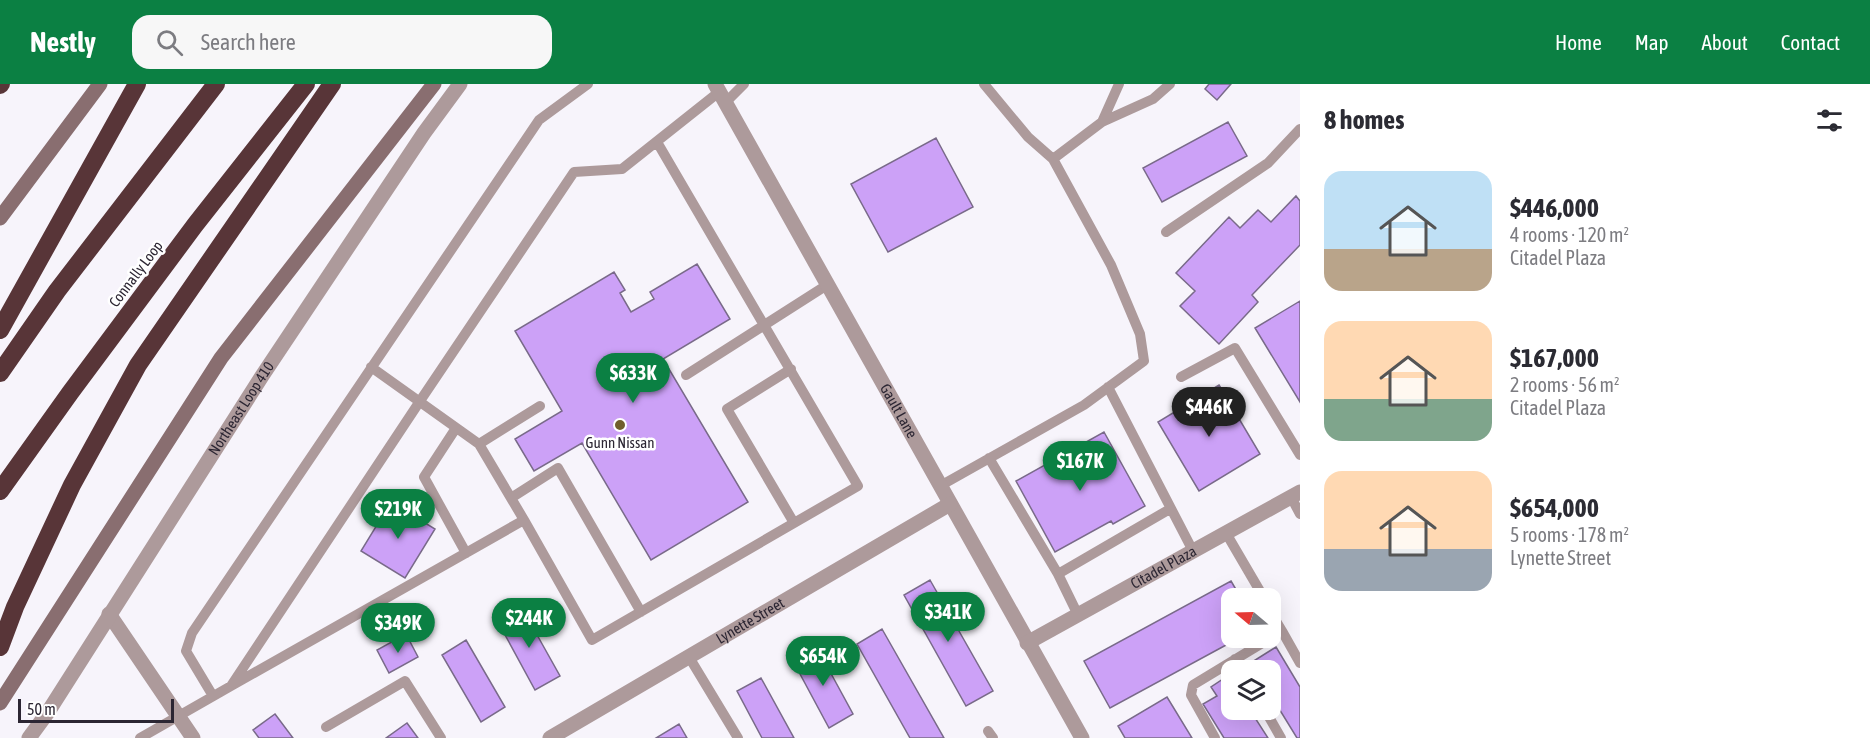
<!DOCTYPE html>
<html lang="en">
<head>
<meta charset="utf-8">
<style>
	:root { --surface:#fff; --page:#f7f7f7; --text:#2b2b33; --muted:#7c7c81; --accent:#0b8043 }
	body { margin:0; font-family:"Asap Condensed",sans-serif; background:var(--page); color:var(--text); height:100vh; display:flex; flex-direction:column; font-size:22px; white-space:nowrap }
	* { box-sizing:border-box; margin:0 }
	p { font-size:20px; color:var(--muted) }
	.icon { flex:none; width:33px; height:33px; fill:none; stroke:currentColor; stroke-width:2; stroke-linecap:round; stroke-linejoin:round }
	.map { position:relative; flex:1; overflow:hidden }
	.drawer { display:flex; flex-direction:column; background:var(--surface); width:570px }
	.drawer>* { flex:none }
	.needle { width:39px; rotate:289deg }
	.fabs { position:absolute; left:1221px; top:504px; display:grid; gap:12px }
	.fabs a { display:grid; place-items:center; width:60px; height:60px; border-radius:12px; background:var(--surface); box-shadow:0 6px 24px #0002; font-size:30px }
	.scale { position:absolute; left:18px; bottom:15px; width:156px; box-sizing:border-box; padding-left:6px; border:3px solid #2c2633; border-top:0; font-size:16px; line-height:21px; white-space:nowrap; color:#2c2633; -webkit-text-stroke:4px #fff; paint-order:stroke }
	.price { position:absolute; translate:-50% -51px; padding:0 14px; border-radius:21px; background:var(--accent); color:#fff; font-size:20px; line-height:39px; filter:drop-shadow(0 2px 3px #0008) }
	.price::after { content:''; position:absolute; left:50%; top:36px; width:18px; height:14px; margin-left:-9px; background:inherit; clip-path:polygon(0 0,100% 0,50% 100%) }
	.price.current { background:#222; color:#fff }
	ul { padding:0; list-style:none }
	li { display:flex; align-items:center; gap:18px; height:150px; padding:0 24px }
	li span { display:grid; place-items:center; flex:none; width:168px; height:120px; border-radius:18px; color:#555 }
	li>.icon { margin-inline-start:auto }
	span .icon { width:72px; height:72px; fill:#fffc; stroke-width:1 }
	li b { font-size:26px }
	h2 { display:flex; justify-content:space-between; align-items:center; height:72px; padding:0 24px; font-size:26px }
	header { display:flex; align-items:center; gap:36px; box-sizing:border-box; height:84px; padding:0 30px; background:var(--accent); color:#fff }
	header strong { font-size:28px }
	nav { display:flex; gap:33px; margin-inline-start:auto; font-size:21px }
	.search { width:420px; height:54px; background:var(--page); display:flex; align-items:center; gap:15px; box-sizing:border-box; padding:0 21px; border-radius:18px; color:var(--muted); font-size:22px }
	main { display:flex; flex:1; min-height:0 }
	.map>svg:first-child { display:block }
	.building { fill:#cca1f7; stroke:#796a89; stroke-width:1.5 }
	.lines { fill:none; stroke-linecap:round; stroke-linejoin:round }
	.lane { stroke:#ad9a9b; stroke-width:10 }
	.street { stroke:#ad9a9b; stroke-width:15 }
	.secondary { stroke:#896e70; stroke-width:15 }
	.highway { stroke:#583538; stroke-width:18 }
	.poi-dot { fill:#705e2c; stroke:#fff; stroke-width:2 }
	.labels { text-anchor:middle; stroke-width:5; stroke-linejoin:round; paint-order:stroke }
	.street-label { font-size:15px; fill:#2c2633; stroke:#fff }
	.poi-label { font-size:15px; fill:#2c2633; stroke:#fff }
</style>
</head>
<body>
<header>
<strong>Nestly</strong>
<div class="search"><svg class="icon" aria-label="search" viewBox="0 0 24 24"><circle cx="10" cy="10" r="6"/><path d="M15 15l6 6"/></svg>Search here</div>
<nav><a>Home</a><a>Map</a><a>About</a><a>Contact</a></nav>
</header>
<main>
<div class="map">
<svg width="1300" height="654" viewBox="0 0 1300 654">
	<rect width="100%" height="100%" fill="#f7f4fb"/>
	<path class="building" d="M1209 0H1231L1217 16 1205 5Z
		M1228 38 1247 72 1162 118 1143 84Z
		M936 54 973 123 888 168 851 100Z
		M1296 112 1300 117V161L1252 211 1258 218 1219 260 1180 222 1195 207 1176 189 1229 133 1240 144 1258 126 1271 138Z
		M697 180 730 235 663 275 748 418 651 476 582 359 534 387 515 355 562 327 515 247 614 188 625 206 620 209 631 228 654 215 650 208Z
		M1300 217V318L1255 244Z
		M1219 301 1260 370 1199 407 1158 338Z
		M1104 348 1145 422 1113 440 1111 437 1055 468 1016 397Z
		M391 418 435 445 405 494 361 467Z
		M930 496 993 607 966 622 904 511Z
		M1231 497 1241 514H1232V554H1239L1110 624 1084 577Z
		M522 524 560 592 535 606 498 538Z
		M882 545 944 654H910L857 560Z
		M406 550 418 573 389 589 377 566Z
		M466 556 505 623 481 638 442 571Z
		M816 562 853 630 829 644 792 575Z
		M1276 563 1300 603V654H1297L1270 610V586H1257L1252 578Z
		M1229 591 1232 595V626H1250L1268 654H1224L1203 620 1217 612 1211 603Z
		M761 594 794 654H762L737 607Z
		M1167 613 1192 654H1125L1118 642Z
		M275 630 293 654H259L253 646Z
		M407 639 418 654H386Z
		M679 640 687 654H656Z"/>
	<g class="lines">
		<path class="lane" d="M984 0 1028 53 1053 75 1102 38 1153 15 1170 0
			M725 19 744 0
			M1102 38 1119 0
			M1166 148 1268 79 1300 45
			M371 283 479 360 524 436
			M791 285 727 325 794 439
			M686 291 827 201
			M1181 293 1235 264 1300 371
			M1108 303 1193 467
			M456 344 424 393 466 469
			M479 360 540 322
			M989 374 1058 490 1078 531
			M940 402 1084 321 1144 277 1140 250 1111 181 1053 75
			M1291 413 1300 430
			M511 414 558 384 641 528
			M1226 449 1264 514
			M1058 490 1170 425
			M1282 547 1300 579
			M689 573 738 654
			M1235 575 1242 586
			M231 602 524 436 592 556 858 402 657 58
			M213 612 186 567 192 549 539 36 588 0
			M1265 626 1281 654
			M326 643 405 597 441 654
			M988 647 993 654
			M140 654 231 602 420 317 574 88 622 85 719 8
			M1215 654 1191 611 1193 601 1282 547 1270 527"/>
		<g class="street">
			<path id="s1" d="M715 0 1082 654"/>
			<path d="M109 530 193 654"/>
			<path id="s2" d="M1027 559 1300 408"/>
			<path id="s3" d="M29 654 48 628 262 292 424 49 460 0"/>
			<path id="s4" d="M550 654 950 420"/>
		</g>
		<path class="secondary" d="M0 134 100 0
			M0 619 221 274 434 0"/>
		<path class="highway" d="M0 1 1 0
			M0 246 137 0
			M0 289 57 207 216 0
			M0 407 70 309 195 141 306 0
			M0 563 15 523 72 401 138 281 332 0"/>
	</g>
	<circle class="poi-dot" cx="620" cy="341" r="6"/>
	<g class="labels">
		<g class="street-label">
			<text transform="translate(136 190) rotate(-53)" y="5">Connally Loop</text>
			<text dy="5" stroke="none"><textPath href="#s3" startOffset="392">Northeast Loop 410</textPath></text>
			<text dy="5" stroke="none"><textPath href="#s1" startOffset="375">Gault Lane</textPath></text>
			<text dy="5" stroke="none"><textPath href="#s2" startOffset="156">Citadel Plaza</textPath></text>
			<text dy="5" stroke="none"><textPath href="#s4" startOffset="232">Lynette Street</textPath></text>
		</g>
		<g class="poi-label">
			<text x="620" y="364">Gunn Nissan</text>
		</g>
	</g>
</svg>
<div class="fabs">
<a><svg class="needle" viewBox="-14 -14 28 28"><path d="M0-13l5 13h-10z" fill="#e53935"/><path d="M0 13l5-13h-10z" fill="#7c7c81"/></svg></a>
<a><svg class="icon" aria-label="layers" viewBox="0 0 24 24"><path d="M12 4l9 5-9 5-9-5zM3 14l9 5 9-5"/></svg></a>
</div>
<div class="scale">50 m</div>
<b class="price" style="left:633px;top:320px">$633K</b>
<b class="price current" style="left:1209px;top:354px">$446K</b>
<b class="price" style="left:1080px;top:408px">$167K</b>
<b class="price" style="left:398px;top:456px">$219K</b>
<b class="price" style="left:948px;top:559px">$341K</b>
<b class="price" style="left:529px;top:565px">$244K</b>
<b class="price" style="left:398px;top:570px">$349K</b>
<b class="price" style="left:823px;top:603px">$654K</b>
</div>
<section class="drawer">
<h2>8 homes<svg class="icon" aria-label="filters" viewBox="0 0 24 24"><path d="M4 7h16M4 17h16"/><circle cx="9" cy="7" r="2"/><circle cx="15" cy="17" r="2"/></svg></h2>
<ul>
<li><span style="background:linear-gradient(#bfe0f5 65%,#b9a48a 0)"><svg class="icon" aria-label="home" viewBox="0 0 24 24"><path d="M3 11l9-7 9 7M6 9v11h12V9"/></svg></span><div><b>$446,000</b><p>4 rooms · 120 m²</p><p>Citadel Plaza</p></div></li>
<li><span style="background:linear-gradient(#ffd9b3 65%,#7fa58c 0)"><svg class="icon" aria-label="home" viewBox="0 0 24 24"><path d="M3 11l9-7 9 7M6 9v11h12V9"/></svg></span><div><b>$167,000</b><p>2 rooms · 56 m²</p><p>Citadel Plaza</p></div></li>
<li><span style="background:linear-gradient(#ffd9b3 65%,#9aa5b1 0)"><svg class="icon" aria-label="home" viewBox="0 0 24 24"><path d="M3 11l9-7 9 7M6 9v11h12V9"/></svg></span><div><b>$654,000</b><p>5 rooms · 178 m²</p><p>Lynette Street</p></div></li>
</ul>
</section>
</main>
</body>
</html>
